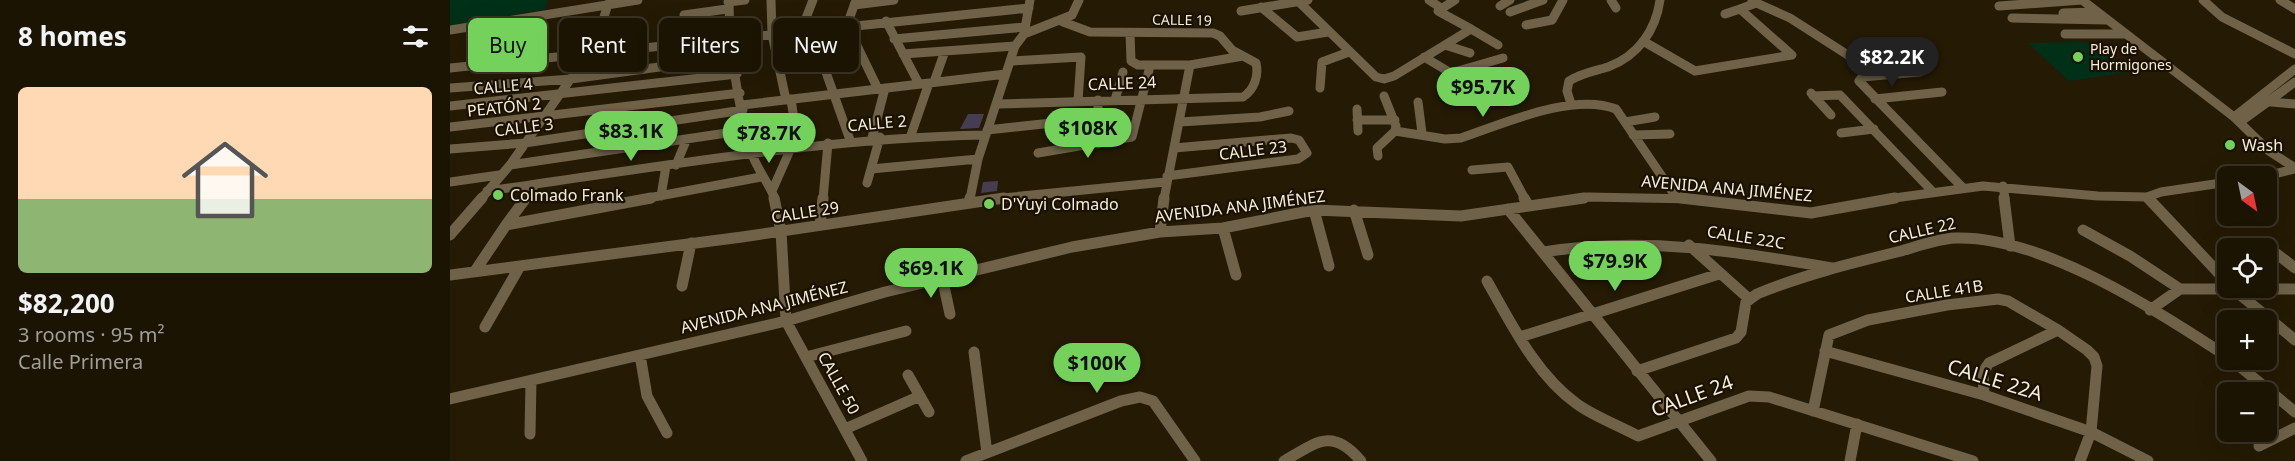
<!DOCTYPE html>
<html lang="en">
<head>
<meta charset="utf-8">
<style>
	:root { --surface:#1c1403; --page:#251d0d; --text:#f1f3f6; --muted:#a09e9a; --line:#3a3325; --accent:#74d25c }
	body { margin:0; font-family:"Noto Sans",sans-serif; background:var(--page); color:var(--text); height:100vh; display:flex; flex-direction:column; font-size:22px; white-space:nowrap }
	* { box-sizing:border-box; margin:0 }
	p { font-size:20px; color:var(--muted) }
	.icon { flex:none; width:33px; height:33px; fill:none; stroke:currentColor; stroke-width:2; stroke-linecap:round; stroke-linejoin:round }
	.map { position:relative; flex:1; overflow:hidden }
	.side { display:flex; flex-direction:column; background:var(--surface); width:450px }
	.side>* { flex:none }
	.guide { position:absolute; left:18px; top:18px; width:570px; height:54px; display:flex; gap:12px }
	.needle { width:39px; rotate:147deg }
	.fabs { position:absolute; left:1767px; top:166px; display:grid; gap:12px }
	.fabs a { display:grid; place-items:center; width:60px; height:60px; border-radius:9px; background:var(--surface); box-shadow:0 6px 24px #0002,0 0 0 2px var(--line); font-size:30px }
	.price { position:absolute; translate:-50% -51px; padding:0 14px; border-radius:21px; background:var(--accent); color:#111; font-size:20px; line-height:39px; filter:drop-shadow(0 2px 3px #0008) }
	.price::after { content:''; position:absolute; left:50%; top:36px; width:18px; height:14px; margin-left:-9px; background:inherit; clip-path:polygon(0 0,100% 0,50% 100%) }
	.price.current { background:#222; color:#fff }
	ul { padding:0; list-style:none }
	li { display:grid; align-content:center; gap:12px; height:318px; padding:0 18px }
	li+li { border-top:2px solid var(--line) }
	li span { display:grid; place-items:center; height:186px; border-radius:9px; color:#555 }
	li>.icon { margin-inline-start:auto }
	span .icon { width:108px; height:108px; fill:#fffc; stroke-width:1 }
	li b { font-size:26px }
	h2 { display:flex; justify-content:space-between; align-items:center; height:72px; padding:0 18px; font-size:26px }
	.pill { padding:0 21px; border-radius:9px; background:var(--surface); box-shadow:0 6px 24px #0002,0 0 0 2px var(--line); font-size:21px; line-height:54px }
	.pill.current { background:var(--accent); color:#111 }
	main { display:flex; flex:1; min-height:0 }
	.map>svg:first-child { display:block }
	.green { fill:#013018 }
	.building { fill:#473d53 }
	.lines { fill:none; stroke-linecap:round; stroke-linejoin:round }
	.minor-far1 { stroke:#6f6249; stroke-width:9 }
	.minor { stroke:#6f6249; stroke-width:11 }
	.poi-dot { fill:#74d25c; stroke:#1b1100; stroke-width:2 }
	.labels { text-anchor:middle; stroke-width:4.5; stroke-linejoin:round; paint-order:stroke }
	.far-street-label { font-size:14px; fill:#f5ede0; stroke:#1b1100 }
	.far-poi-label { font-size:14px; fill:#f5ede0; stroke:#1b1100; text-anchor:start }
	.street-label { font-size:16px; fill:#f5ede0; stroke:#1b1100 }
	.poi-label { font-size:16px; fill:#f5ede0; stroke:#1b1100; text-anchor:start }
	.near-street-label { font-size:20px; fill:#f5ede0; stroke:#1b1100 }
</style>
</head>
<body>
<main>
<section class="side">
<h2>8 homes<svg class="icon" aria-label="filters" viewBox="0 0 24 24"><path d="M4 7h16M4 17h16"/><circle cx="9" cy="7" r="2"/><circle cx="15" cy="17" r="2"/></svg></h2>
<ul>
<li><span style="background:linear-gradient(#ffd9b3 60%,#8fb573 0)"><svg class="icon" aria-label="home" viewBox="0 0 24 24"><path d="M3 11l9-7 9 7M6 9v11h12V9"/></svg></span><div><b>$82,200</b><p>3 rooms · 95 m²</p><p>Calle Primera</p></div></li>
</ul>
</section>
<div class="map">
<svg width="1845" height="461" viewBox="0 0 1845 461">
	<rect width="100%" height="100%" fill="#251a04"/>
	<path class="green" d="M0 0H97L96 9 0 27Z
		M1636 42 1687 71 1619 81 1578 43Z"/>
	<path class="building" d="M518 114H534L529 128 510 129Z
		M548 181 547 191 531 193 533 182Z"/>
	<g class="lines">
		<path class="minor-far1" d="M279 0C279 47 288 109 302 154 308 171 319 183 325 199
			M321 0 322 34 336 100
			M406 0 397 25 428 89
			M979 0 991 8
			M1161 0 1166 8
			M1632 0 1784 117 1819 151 1845 168
			M1753 0 1772 17 1845 54
			M1830 0 1845 9
			M848 1 926 77 934 79 944 76 1021 29 988 11 1005 0
			M1302 1 1340 18 1404 59
			M278 2 295 0
			M404 5 444 0
			M1050 6 1060 0
			M1549 6 1632 0
			M811 7 847 37 878 32
			M791 11 858 0
			M1060 12 1093 0
			M1613 13 1646 12
			M1275 14 1290 9
			M234 15 277 9
			M1562 18 1657 20
			M436 21 469 84
			M1076 25 1102 20 1113 0
			M1021 29 1048 45
			M0 30 188 0
			M361 30 400 140
			M351 31 363 0
			M680 33 681 61 688 65H740L793 56
			M574 34 580 0
			M1615 34H1673
			M444 39 575 27
			M1193 41 1245 71 1342 55 1290 9 1306 3
			M995 45 1020 53
			M453 54 565 46
			M974 57 1001 73 1053 58
			M562 61 631 57 628 101
			M0 68 579 8
			M1470 72 1412 77 1409 81 1513 188
			M484 82 495 51
			M0 88 121 79 283 57
			M870 88 872 62 899 52
			M1361 93 1381 115
			M1363 96 1390 95 1482 191
			M341 99 348 147
			M1425 99 1492 92
			M648 100V144
			M665 100 673 72
			M968 102 972 133
			M1821 102 1845 104
			M548 104 793 97C804 90 809 76 806 63L782 50 770 36 763 33 640 32 613 22
			M1121 104 1117 91 1119 81C1131 73 1145 71 1158 67 1188 56 1206 30 1210 0
			M292 105 556 74
			M0 106 287 74
			M907 109 908 131
			M1784 117 1845 69
			M907 120H945
			M730 122 810 117 839 111
			M1175 122 1205 117
			M1790 122 1845 82
			M0 127 290 93
			M537 130 648 118
			M945 131 995 139 1011 138C1053 124 1123 92 1166 109L1226 197
			M1391 133 1424 129
			M461 135 479 83
			M1183 135 1220 134
			M422 138 435 88
			M0 149 75 143 293 110
			M588 153 682 137 700 66
			M928 156 927 148 945 131 946 126 934 96
			M60 165 297 130
			M226 165 236 141
			M421 169 528 159
			M1022 170 1058 167 1075 199
			M717 176 848 159 857 153 849 140 841 138 724 148
			M1811 177 1845 169
			M0 182 49 175
			M417 183 430 137
			M1553 186 1555 199
			M37 191C203 168 368 138 536 135
			M322 191 341 148
			M211 196 216 166
			M1697 197 1699 199
			M31 199 60 165 146 43 158 4
			M75 199 85 185
			M193 199 311 177
			M373 199 378 143
			M520 199 528 159 565 46 574 34 622 15 629 0
			M542 199 715 182
			M714 199 740 65
			M1124 199 1138 197 1244 199
			M1437 199 1533 186 1648 196 1697 197 1711 192 1778 182"/>
		<path class="minor" d="M76 198 56 225 201 198
			M324 198 331 231 336 321 412 461
			M1074 198 1078 205
			M1231 198 1361 213 1445 198
			M1554 198 1560 246
			M1698 198 1778 283
			M520 200V198
			M1058 209 1261 461
			M864 210 879 266
			M904 210 918 255
			M370 225 373 198
			M773 228 786 275
			M1633 230 1680 256 1730 289
			M710 232 714 198
			M0 235 32 198
			M1239 245 1298 298
			M1823 251 1845 268
			M1094 252C1192 236 1285 251 1382 268
			M25 271 56 225
			M0 275 292 237 554 198
			M492 277 500 314
			M1037 281C1061 323 1086 375 1127 404 1145 417 1168 425 1188 436L1299 396 1319 397 1523 461
			M232 286 241 243
			M1782 288 1845 340
			M1700 310 1730 289H1845
			M35 327 70 266
			M1070 337 1269 274
			M1375 351 1534 395 1641 432 1698 461
			M524 352 537 453
			M190 355 197 396 217 433
			M356 357 456 331
			M1782 360 1845 412
			M1187 371 1286 338 1291 332 1296 302 1307 294C1353 275 1402 263 1451 251 1468 246 1487 239 1505 238 1592 235 1707 311 1778 357
			M458 375 479 412
			M1534 395 1533 372 1539 363 1608 330
			M0 399 336 321 435 292 622 247 710 232 773 228 864 210 1011 216 1134 198
			M1363 411 1379 335 1418 320 1497 305 1548 299 1558 301 1608 330 1637 350 1644 357 1647 366 1641 432 1630 461
			M395 429 470 396
			M80 434 81 381
			M1809 446 1845 428
			M516 461 671 401 690 397 703 401 745 461
			M834 461C867 442 882 427 911 461
			M1400 461 1407 424"/>
	</g>
	<g class="poi-dot">
		<circle cx="1628" cy="57" r="6"/>
		<circle cx="1780" cy="145" r="6"/>
		<circle cx="48" cy="195" r="6"/>
		<circle cx="539" cy="204" r="6"/>
	</g>
	<g class="labels">
		<g class="far-street-label">
			<text transform="translate(732 20) rotate(1)" y="5">CALLE 19</text>
		</g>
		<g class="far-poi-label">
			<text x="1640" y="54">Play de<tspan x="1640" dy="16">Hormigones</tspan></text>
		</g>
		<g class="street-label">
			<text transform="translate(672 83) rotate(-2)" y="6">CALLE 24</text>
			<text transform="translate(53 86) rotate(-5)" y="6">CALLE 4</text>
			<text transform="translate(54 107) rotate(-6)" y="6">PEATÓN 2</text>
			<text transform="translate(427 123) rotate(-5)" y="6">CALLE 2</text>
			<text transform="translate(74 127) rotate(-7)" y="6">CALLE 3</text>
			<text transform="translate(803 150) rotate(-7)" y="6">CALLE 23</text>
			<text transform="translate(1277 188) rotate(5)" y="6">AVENIDA ANA JIMÉNEZ</text>
			<text transform="translate(790 206) rotate(-7)" y="6">AVENIDA ANA JIMÉNEZ</text>
			<text transform="translate(355 212) rotate(-9)" y="6">CALLE 29</text>
			<text transform="translate(1472 230) rotate(-13)" y="6">CALLE 22</text>
			<text transform="translate(1296 237) rotate(9)" y="6">CALLE 22C</text>
			<text transform="translate(1494 291) rotate(-9)" y="6">CALLE 41B</text>
			<text transform="translate(314 307) rotate(-14)" y="6">AVENIDA ANA JIMÉNEZ</text>
			<text transform="translate(389 383) rotate(61)" y="6">CALLE 50</text>
		</g>
		<g class="poi-label">
			<text x="1792" y="151">Wash</text>
			<text x="60" y="201">Colmado Frank</text>
			<text x="551" y="210">D'Yuyi Colmado</text>
		</g>
		<g class="near-street-label">
			<text transform="translate(1545 380) rotate(17)" y="7">CALLE 22A</text>
			<text transform="translate(1242 396) rotate(-20)" y="7">CALLE 24</text>
		</g>
	</g>
</svg>
<div class="fabs">
<a><svg class="needle" viewBox="-14 -14 28 28"><path d="M0-13l5 13h-10z" fill="#e53935"/><path d="M0 13l5-13h-10z" fill="#a09e9a"/></svg></a>
<a><svg class="icon" aria-label="locate" viewBox="0 0 24 24"><circle cx="12" cy="12" r="6"/><path d="M12 2v4M12 18v4M2 12h4M18 12h4"/></svg></a>
<a>+</a>
<a>−</a>
</div>
<b class="price current" style="left:1442px;top:88px">$82.2K</b>
<b class="price" style="left:1033px;top:118px">$95.7K</b>
<b class="price" style="left:638px;top:159px">$108K</b>
<b class="price" style="left:181px;top:162px">$83.1K</b>
<b class="price" style="left:319px;top:164px">$78.7K</b>
<b class="price" style="left:1165px;top:292px">$79.9K</b>
<b class="price" style="left:481px;top:299px">$69.1K</b>
<b class="price" style="left:647px;top:394px">$100K</b>
<div class="guide">
<a class="pill current">Buy</a>
<a class="pill">Rent</a>
<a class="pill">Filters</a>
<a class="pill">New</a>
</div>
</div>
</main>
</body>
</html>
